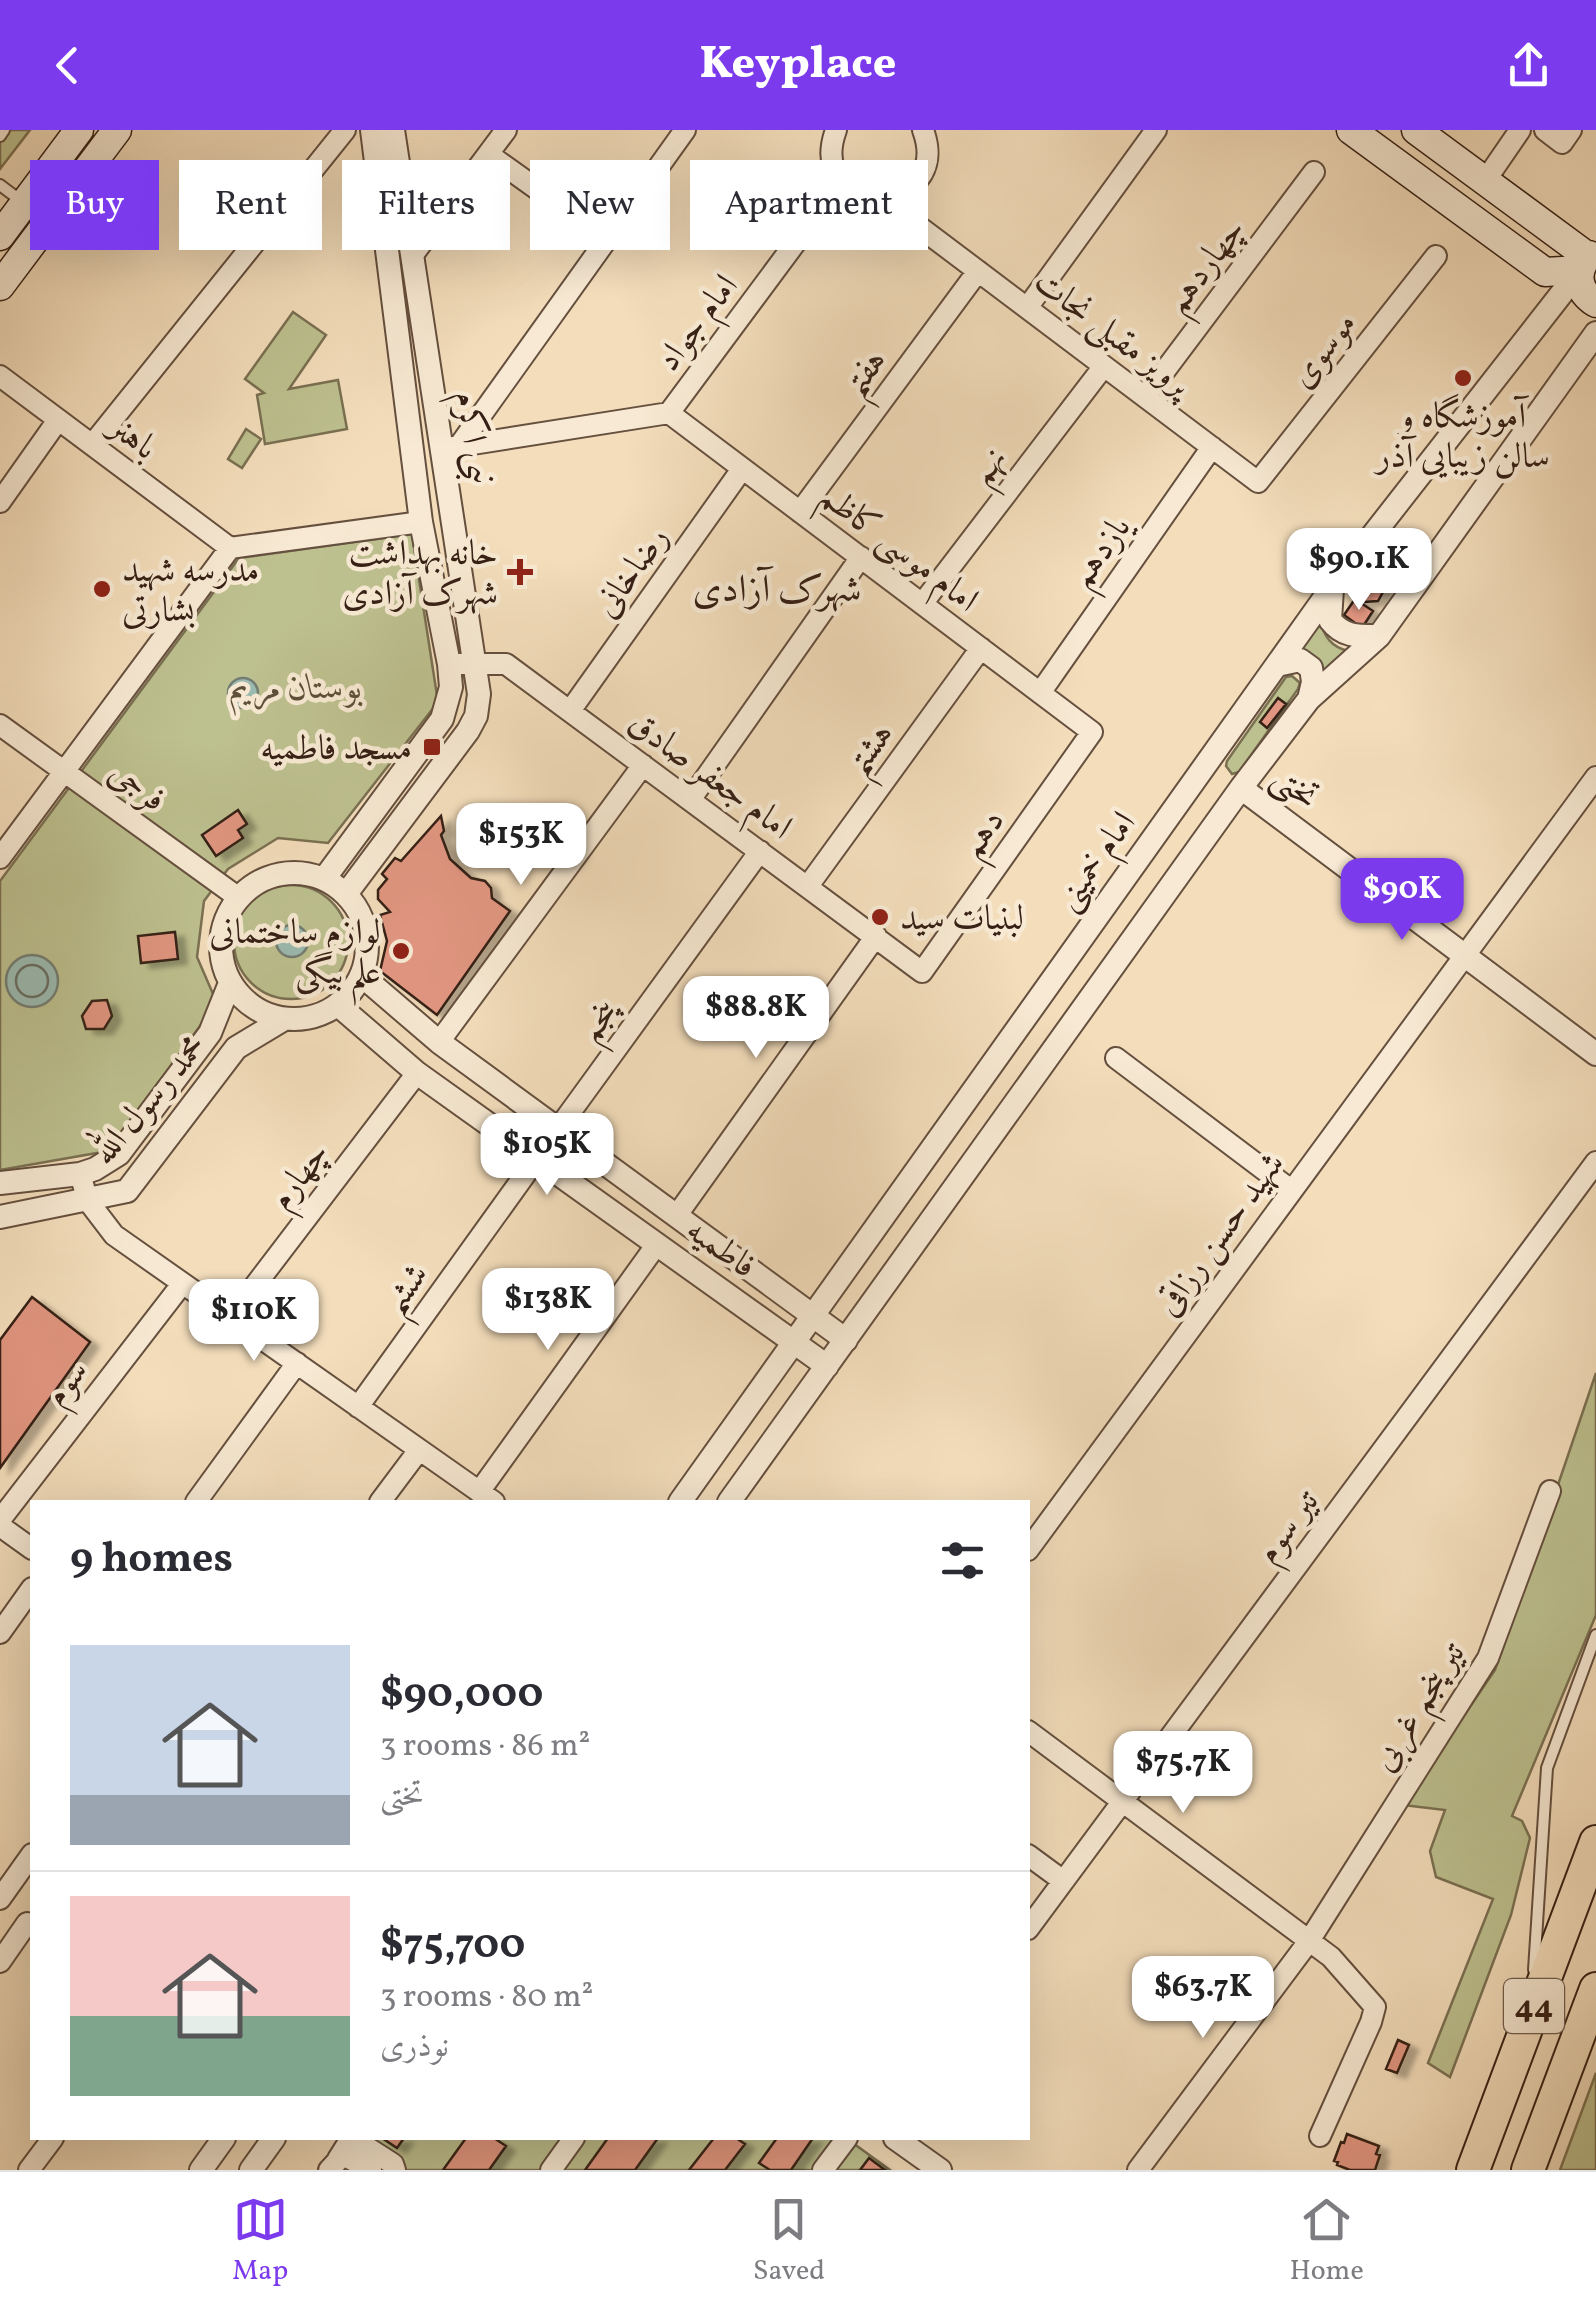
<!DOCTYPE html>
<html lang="en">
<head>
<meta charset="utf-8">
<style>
	:root { --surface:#fff; --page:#f2f2f3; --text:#2b2b33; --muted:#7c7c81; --line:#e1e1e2; --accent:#7c3aed }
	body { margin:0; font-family:Vollkorn,Amiri,serif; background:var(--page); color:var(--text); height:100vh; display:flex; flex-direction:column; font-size:38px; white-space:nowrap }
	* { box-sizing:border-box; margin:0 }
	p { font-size:32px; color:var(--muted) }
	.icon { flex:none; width:55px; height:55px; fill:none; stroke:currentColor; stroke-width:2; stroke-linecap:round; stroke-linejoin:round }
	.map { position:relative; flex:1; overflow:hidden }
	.drawer { position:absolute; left:30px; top:1370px; width:1000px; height:640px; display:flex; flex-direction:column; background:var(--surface); border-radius:0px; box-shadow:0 10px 40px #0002 }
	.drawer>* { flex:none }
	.guide { position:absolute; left:30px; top:30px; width:1000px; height:90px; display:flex; gap:20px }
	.price { position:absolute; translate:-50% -85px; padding:0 22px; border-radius:20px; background:#fff; color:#222; font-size:32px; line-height:65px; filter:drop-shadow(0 2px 5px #0008) }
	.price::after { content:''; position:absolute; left:50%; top:60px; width:30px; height:22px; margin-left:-15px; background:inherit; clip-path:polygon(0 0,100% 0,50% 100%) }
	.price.selected { background:var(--accent); color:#fff }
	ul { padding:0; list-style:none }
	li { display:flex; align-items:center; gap:30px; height:250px; padding:0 40px }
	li+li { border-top:2px solid var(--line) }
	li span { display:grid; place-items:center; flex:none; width:280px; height:200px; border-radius:0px; color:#555 }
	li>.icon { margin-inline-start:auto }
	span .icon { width:120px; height:120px; fill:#fffc; stroke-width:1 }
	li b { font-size:42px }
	h2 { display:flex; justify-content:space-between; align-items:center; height:120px; padding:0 40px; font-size:42px }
	.tag { padding:0 35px; border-radius:0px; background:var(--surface); box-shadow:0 10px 40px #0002; font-size:35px; line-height:90px }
	.tag.selected { background:var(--accent); color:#fff }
	header { display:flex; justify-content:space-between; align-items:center; height:130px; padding:0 40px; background:var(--accent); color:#fff; font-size:45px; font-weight:800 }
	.tab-bar { display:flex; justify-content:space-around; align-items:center; height:140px; border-top:2px solid var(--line); background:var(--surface); font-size:28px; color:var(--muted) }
	.tab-bar a { display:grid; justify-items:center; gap:5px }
	.tab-bar .selected { color:var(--accent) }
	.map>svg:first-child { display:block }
	.green { fill:#bdc08f; stroke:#7a7052; stroke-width:2.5 }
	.water { fill:#9bbbb1; stroke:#737d73; stroke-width:2.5 }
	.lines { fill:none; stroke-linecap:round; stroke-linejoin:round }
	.shore { stroke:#686e63; stroke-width:2.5 }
	.building { fill:#e19681; stroke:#362015; stroke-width:2.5; filter:url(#shadow) }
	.service-casing { stroke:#654f3e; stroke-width:14 }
	.minor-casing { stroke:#654f3e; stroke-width:24 }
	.tertiary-casing { stroke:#654f3e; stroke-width:26 }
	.secondary-casing { stroke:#362015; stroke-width:31 }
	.trunk-casing { stroke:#362015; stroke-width:36 }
	.service { stroke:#f7e9d3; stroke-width:10 }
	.minor { stroke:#f7e9d3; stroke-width:20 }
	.tertiary { stroke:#f7e9d3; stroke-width:22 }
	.secondary { stroke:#f7e9d3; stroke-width:28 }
	.trunk { stroke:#f3ddbb; stroke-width:32 }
	.poi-dot { fill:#8f2418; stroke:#f7e9d3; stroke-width:4 }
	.labels { text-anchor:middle; stroke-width:9; stroke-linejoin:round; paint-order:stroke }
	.shield { fill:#f7e9d3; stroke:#705c4e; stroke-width:2.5 }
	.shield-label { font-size:32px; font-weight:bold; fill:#362015 }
	.street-label { font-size:35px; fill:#362015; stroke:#f7e9d3 }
	.poi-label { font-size:35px; fill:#362015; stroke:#f7e9d3; text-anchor:end }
	.park-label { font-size:35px; font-style:italic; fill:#5e503a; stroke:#f7e9d3 }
	.neighbourhood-label { font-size:38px; fill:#362015; stroke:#f7e9d3 }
</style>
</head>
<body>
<header><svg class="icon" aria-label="back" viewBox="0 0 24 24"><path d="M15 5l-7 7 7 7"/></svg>Keyplace<svg class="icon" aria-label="share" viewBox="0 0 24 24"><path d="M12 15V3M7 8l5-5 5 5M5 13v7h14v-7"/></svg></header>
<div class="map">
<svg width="1596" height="2040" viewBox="0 0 1596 2040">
	<defs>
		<filter id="shadow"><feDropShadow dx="9" dy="5" stdDeviation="2.5" flood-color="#0004"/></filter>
	</defs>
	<rect width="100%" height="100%" fill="#f3ddbb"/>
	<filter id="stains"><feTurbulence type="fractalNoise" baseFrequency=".002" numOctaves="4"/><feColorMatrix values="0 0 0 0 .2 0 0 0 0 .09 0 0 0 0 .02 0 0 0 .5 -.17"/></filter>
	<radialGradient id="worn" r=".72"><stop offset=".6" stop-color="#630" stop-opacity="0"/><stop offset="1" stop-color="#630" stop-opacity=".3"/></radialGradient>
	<path class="green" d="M0 0H30L0 39Z
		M293 182 326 205 289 259 338 250 347 299 265 314 257 265 264 263 245 249Z
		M246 299 261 309 242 338 228 329Z
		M412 404 438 572 328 713 278 708 228 739 204 771 197 827 217 873 108 1021 0 1040V751L239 428Z
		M1321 489C1322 505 1332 518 1349 521L1319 557 1294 528Z
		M1292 546 1300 553 1298 559 1239 642 1232 644 1226 636 1227 631 1286 547Z
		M234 812a57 57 0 1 1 114 0a57 57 0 1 1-114 0Z
		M1596 1243V1485L1512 1686 1522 1691 1530 1708 1511 1785 1450 1947 1428 1933 1493 1769 1436 1747 1430 1721 1445 1680 1403 1675 1495 1540Z
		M1596 1943V2040H1560Z
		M350 2008H846L890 2040H327Z"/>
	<path class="water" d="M228 563a15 15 0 1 1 30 0a15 15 0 1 1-30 0Z
		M276 811a16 16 0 1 1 32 0a16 16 0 1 1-32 0Z
		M6 851a26 26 0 1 1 52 0a26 26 0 1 1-52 0Z"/>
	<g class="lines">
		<path class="shore" d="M16 851a16 16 0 1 1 32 0a16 16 0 1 1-32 0Z"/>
	</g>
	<path class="building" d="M1367 449 1379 450 1384 460 1378 471 1364 472 1359 462Z
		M1355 469 1373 481 1362 498 1344 485Z
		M1278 568 1286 574 1267 598 1260 592Z
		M238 680 247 694 238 700 243 708 216 726 202 705Z
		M441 686 444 701 441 705 450 729 471 748 485 751 491 758 492 768 510 781 437 885 380 841 387 811 380 785 390 782 378 769V760L387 749 382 744 395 728 401 731Z
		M175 802 178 829 141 833 138 806Z
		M107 870 112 886 104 899H86L82 886 92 871Z
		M32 1167 90 1212 0 1338V1210Z
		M1398 1910 1409 1915 1397 1943 1386 1939Z
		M1347 2004 1379 2016 1376 2024 1380 2025 1375 2040H1350L1337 2035 1338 2032 1334 2031 1341 2012 1344 2013Z
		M382 2008H404L397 2018Z
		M466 2008H494L506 2016 489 2040H443Z
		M608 2008H658L635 2040H585Z
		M714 2008H736L745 2014 725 2040H689Z
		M777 2008H813L791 2040H770L759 2033Z
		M869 2028 885 2040H860Z"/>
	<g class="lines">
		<g class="service-casing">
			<path id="service" d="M0 6 4 0
				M0 55 24 73
				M1534 1840 1547 1638 1596 1505"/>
		</g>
		<g class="minor-casing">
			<path id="minor" d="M836 0C804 88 955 87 923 0
				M1545 0 1562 13 1571 0
				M488 24 607 109
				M1485 51 1520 0
				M881 68 1258 352 1436 126
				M412 126 506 0
				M1027 178 1156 0
				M0 246 230 418
				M1145 267 1314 42
				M92 315 345 0
				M459 316 685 0
				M441 319 669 283 842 50
				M0 372 58 290
				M800 382 978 141
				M922 474 1104 236
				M449 534H506L922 842 1092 602 669 283
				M1040 563 1212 317
				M570 581 742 339
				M0 595 239 768
				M690 670 861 427
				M0 728 230 418 421 392
				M808 756 981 518
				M439 912 643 635
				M1116 928 1291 1060
				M558 999 760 721
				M80 1044 88 1071 114 1105 494 1372
				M677 1085 876 806
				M231 1187 417 943
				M358 1277 537 1028
				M479 1362 657 1114
				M196 1372 297 1233
				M380 1372 419 1320
				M0 1390 182 1154
				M0 1396 32 1419
				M1028 1420 1596 647
				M0 1503 32 1458
				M1028 1601 1331 1827 1375 1877 1371 1892 1320 2006
				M1028 1725 1062 1750
				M0 1769 32 1724
				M1028 1799 1596 1032
				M0 1832 27 1793
				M338 2029 350 2010 354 2009 393 2034 395 2040
				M29 2040 53 2008
				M329 2040 343 2025 371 2040
				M551 2040 574 2008
				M823 2040 847 2008
				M1138 2040 1309 1811 1488 1528 1550 1361"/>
		</g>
		<g class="tertiary-casing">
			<path id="tertiary" d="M1332 459 1330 490C1343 507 1358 506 1379 506
				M1277 535 1300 530 1311 538 1313 552 1309 569
				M1241 658 1596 924
				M221 816a73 73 0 1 1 146 0a73 73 0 1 1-146 0Z
				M324 749 442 589 451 557 449 534 421 392 372 0
				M346 764 468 601 476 586 479 564 393 0
				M361 845 439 912 846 1210
				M338 875 417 943 827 1236
				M0 1053 80 1044 95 1039 119 1024 210 903 230 853
				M0 1087 127 1061 236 918 284 889
				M680 1372 1333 456 1580 140
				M729 1372 1241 658 1309 569 1379 506 1596 203
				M895 2008 940 2040
				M201 2040 224 2008
				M251 2040 274 2008"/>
		</g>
		<g class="secondary-casing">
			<path id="secondary" d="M1351 0 1545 142 1580 140
				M1416 0 1587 126
				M0 106 79 0
				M1589 125C1574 142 1577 161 1596 173
				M0 156 117 0"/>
		</g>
		<g class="trunk-casing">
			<path id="trunk" d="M1473 2040 1596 1712
				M1528 2040 1596 1859"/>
		</g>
		<use href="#service" class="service"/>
		<use href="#minor" class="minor"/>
		<use href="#tertiary" class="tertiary"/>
		<use href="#secondary" class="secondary"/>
		<use href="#trunk" class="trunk"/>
	</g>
	<g class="poi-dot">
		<circle cx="1463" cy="248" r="10"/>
		<path d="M515 427h10v10h10v10h-10v10h-10v-10h-10v-10h10z"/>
		<circle cx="102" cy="459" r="10"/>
		<rect x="422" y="607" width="20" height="20" rx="5"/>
		<circle cx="880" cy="787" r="10"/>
		<circle cx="401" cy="821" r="10"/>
	</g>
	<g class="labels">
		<rect class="shield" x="1504" y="1849" width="60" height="54" rx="8"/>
		<g class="shield-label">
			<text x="1534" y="1887">44</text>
		</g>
		<g class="street-label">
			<text transform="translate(1204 135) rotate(-53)" y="12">چهاردهم</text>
			<text transform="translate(696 192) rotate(-53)" y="12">امام جواد</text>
			<text transform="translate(1113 202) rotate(37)" y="12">پرویز مقبلی نجات</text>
			<text transform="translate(1322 219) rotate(-52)" y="12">موسوی</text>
			<text transform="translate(863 242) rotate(-54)" y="12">هفتم</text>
			<text transform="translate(134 306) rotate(37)" y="12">باهنر</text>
			<text transform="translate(475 308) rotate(81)" y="12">نبی اکرم</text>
			<text transform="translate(987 335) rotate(-53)" y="12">نهم</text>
			<text transform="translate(900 417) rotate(37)" y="12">امام موسی کاظم</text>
			<text transform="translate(1099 421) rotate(-55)" y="12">یازدهم</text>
			<text transform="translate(630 441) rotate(-55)" y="12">رضاخانی</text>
			<text transform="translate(868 618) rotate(-54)" y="12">هشتم</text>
			<text transform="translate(711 644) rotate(36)" y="12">امام جعفر صادق</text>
			<text transform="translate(138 655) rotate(36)" y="12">فرجی</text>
			<text transform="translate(1296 656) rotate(37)" y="12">تختی</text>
			<text transform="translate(981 703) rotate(-55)" y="12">دهم</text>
			<text transform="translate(1094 730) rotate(-54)" y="12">امام خمینی</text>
			<text transform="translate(597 890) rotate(-54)" y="12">پنجم</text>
			<text transform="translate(148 969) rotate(-50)" y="12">محمد رسول الله</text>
			<text transform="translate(298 1045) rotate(-53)" y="12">چهارم</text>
			<text transform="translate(1219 1103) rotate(-54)" y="12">شهید حسن رزاقی</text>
			<text transform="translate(722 1117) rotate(36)" y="12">فاطمیه</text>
			<text transform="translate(404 1158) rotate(-54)" y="12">ششم</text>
			<text transform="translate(65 1252) rotate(-52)" y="12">سوم</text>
			<text transform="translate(1286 1396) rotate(-54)" y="12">تیر سوم</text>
			<text transform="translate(1417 1576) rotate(-58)" y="12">تیر پنجم غربی</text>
		</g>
		<g class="poi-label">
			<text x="1463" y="297" text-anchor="middle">آموزشگاه و<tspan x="1463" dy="40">سالن زیبایی آذر</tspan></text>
			<text x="498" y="434">خانه بهداشت<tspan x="498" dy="40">شهرک آزادی</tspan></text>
			<text x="122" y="451" text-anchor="start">مدرسه شهید<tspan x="122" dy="40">بشارتی</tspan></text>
			<text x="412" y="629">مسجد فاطمیه</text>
			<text x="900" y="799" text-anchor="start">لبنیات سید</text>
			<text x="381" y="813">لوازم ساختمانی<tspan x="381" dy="40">علم بیگی</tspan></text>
		</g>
		<g class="park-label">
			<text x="296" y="568">بوستان مریم</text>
		</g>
		<g class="neighbourhood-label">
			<text x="777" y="471">شهرک آزادی</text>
		</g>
	</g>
	<rect width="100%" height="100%" filter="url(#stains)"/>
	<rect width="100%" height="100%" fill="url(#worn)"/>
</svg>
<b class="price" style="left:1359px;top:483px">$90.1K</b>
<b class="price" style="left:521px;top:758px">$153K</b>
<b class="price selected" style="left:1402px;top:813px">$90K</b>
<b class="price" style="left:756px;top:931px">$88.8K</b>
<b class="price" style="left:547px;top:1068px">$105K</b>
<b class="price" style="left:548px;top:1223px">$138K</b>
<b class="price" style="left:254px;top:1234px">$110K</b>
<b class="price" style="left:1183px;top:1686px">$75.7K</b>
<b class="price" style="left:1203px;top:1911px">$63.7K</b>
<div class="guide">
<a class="tag selected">Buy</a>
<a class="tag">Rent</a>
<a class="tag">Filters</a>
<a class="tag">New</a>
<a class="tag">Apartment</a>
</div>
<section class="drawer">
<h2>9 homes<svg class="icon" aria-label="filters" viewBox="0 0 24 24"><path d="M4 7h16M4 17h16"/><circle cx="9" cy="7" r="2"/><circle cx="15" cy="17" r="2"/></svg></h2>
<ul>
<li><span style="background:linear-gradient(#c9d6e8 75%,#9aa5b1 0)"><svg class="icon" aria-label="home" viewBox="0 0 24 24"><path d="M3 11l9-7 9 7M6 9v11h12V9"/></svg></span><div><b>$90,000</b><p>3 rooms · 86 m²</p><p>تختی</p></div></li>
<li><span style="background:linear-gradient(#f6c9c9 60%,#7fa58c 0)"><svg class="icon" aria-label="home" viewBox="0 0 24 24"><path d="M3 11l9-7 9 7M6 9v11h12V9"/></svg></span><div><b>$75,700</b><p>3 rooms · 80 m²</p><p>نوذری</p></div></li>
</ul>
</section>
</div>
<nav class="tab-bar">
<a class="selected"><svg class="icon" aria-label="map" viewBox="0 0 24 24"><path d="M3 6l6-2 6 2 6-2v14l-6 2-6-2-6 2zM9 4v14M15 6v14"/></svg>Map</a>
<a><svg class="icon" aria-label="saved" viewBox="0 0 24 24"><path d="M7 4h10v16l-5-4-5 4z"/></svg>Saved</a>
<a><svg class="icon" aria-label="home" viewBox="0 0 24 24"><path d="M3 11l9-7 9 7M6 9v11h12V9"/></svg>Home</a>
</nav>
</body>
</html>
